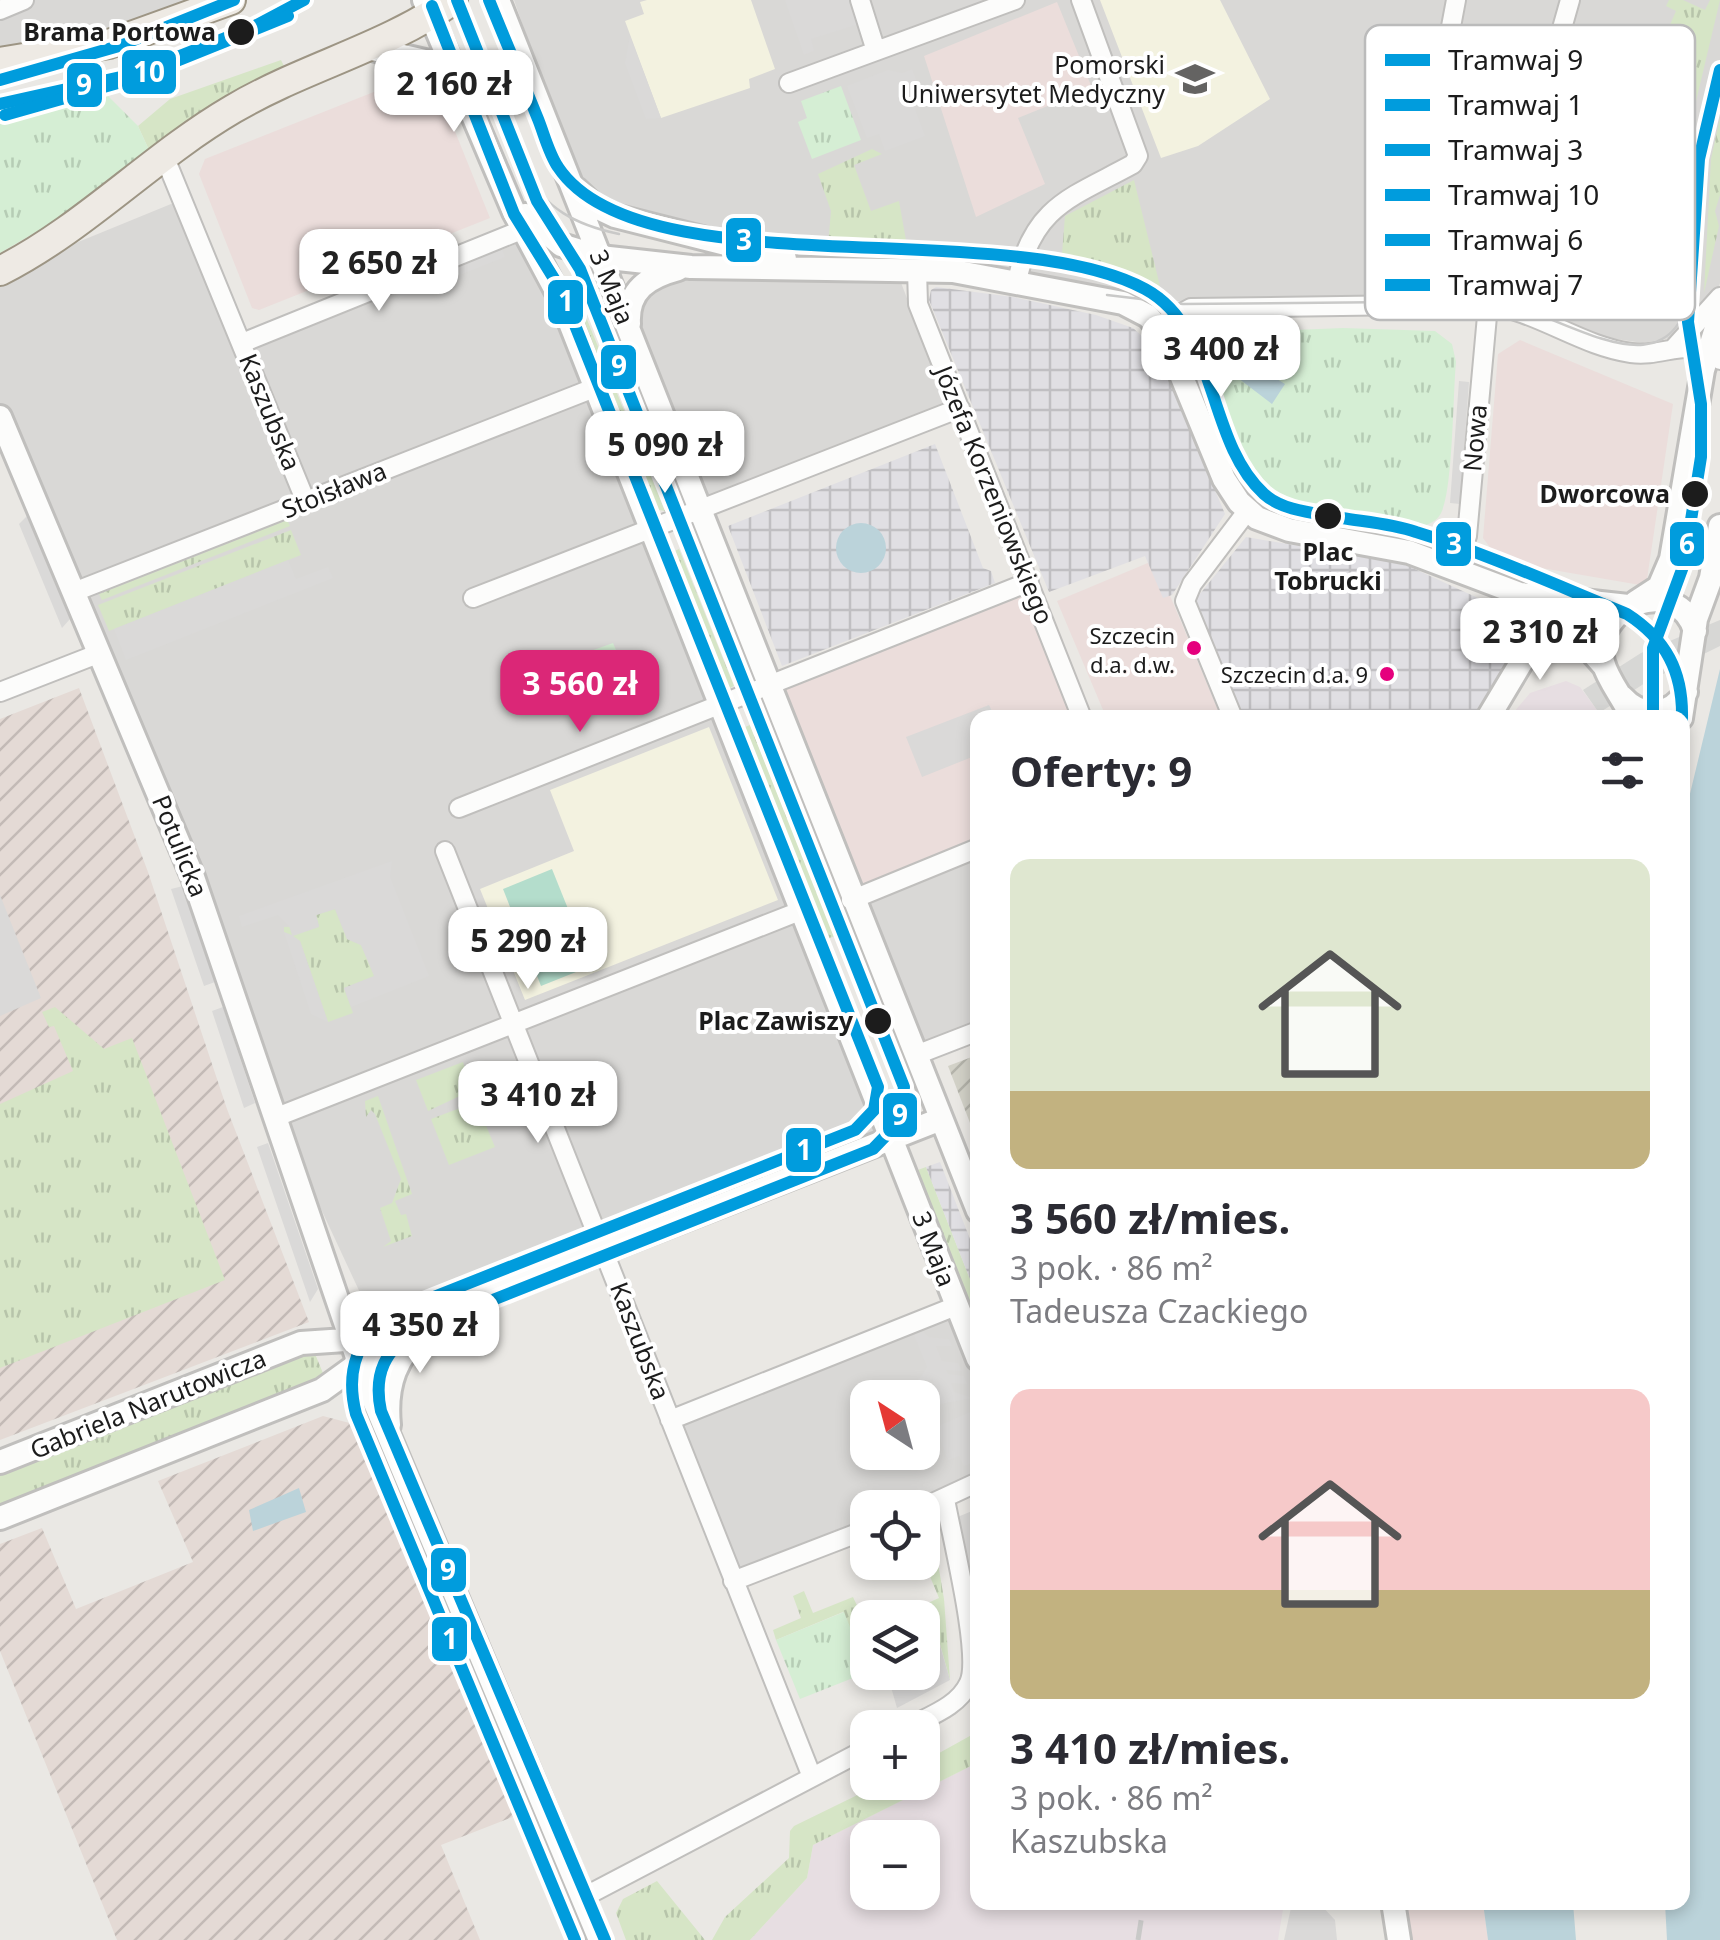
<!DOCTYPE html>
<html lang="pl">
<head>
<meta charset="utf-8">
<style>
	:root { --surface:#fff; --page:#f7f7f7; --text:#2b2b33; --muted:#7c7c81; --accent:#db2777 }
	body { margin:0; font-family:"Noto Sans",sans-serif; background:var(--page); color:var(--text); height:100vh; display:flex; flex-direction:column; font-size:38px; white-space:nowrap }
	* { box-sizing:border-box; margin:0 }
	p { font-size:32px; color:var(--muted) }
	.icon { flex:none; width:55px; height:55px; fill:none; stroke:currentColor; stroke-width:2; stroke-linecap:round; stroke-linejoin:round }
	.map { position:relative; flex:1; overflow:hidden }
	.panel { position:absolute; left:970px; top:710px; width:720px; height:1200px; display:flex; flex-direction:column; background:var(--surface); border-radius:20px; box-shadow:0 5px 15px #0003 }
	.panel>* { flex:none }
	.needle { width:65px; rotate:324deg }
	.tools { position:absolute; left:850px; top:1380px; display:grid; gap:20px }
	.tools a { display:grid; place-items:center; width:90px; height:90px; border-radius:20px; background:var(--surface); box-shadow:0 5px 15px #0003; font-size:50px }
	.price { position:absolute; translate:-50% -85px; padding:0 22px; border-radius:20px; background:#fff; color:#222; font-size:32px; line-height:65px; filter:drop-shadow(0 2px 5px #0008) }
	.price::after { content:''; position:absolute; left:50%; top:60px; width:30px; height:22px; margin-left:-15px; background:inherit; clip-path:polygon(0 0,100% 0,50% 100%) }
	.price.selected { background:var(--accent); color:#fff }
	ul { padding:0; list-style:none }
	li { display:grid; align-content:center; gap:20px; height:530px; padding:0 40px }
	li span { display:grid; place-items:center; height:310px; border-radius:20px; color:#555 }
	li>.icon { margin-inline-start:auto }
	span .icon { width:180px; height:180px; fill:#fffc; stroke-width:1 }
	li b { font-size:42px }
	h2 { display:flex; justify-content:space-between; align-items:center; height:120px; padding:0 40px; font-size:42px }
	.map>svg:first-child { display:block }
	.residential { fill:#d9d8d6; fill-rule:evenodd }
	.commercial { fill:#ebdddb }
	.education { fill:#f3f2e0 }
	.military { fill:url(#military-furrows) }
	.railway { fill:#e7dee2; fill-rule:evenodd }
	.construction { fill:url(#construction-furrows) }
	.grass { fill:url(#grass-tufts) }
	.park { fill:url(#park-tufts) }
	.pitch { fill:#b4ddcc }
	.parking { fill:#dad9d8 }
	.plaza { fill:url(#plaza-grid) }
	.water { fill:#bbd3da }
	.pier { fill:#d7d7d5 }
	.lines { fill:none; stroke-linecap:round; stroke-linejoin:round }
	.minor-casing { stroke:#c0bfbd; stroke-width:22 }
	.tertiary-casing { stroke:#c0bfbd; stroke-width:28 }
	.primary-casing { stroke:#9d9584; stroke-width:32 }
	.minor { stroke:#fcfcfb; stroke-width:18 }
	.tertiary { stroke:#fcfcfb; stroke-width:22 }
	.primary { stroke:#eeeae4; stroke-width:28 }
	.tram { stroke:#c9c9c8; stroke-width:2.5 }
	.rail { stroke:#c9c9c8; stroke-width:5; stroke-dasharray:20 20; stroke-linecap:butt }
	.tram-1-casing { stroke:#fff; stroke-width:20 }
	.tram-2-casing { stroke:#fff; stroke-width:20 }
	.tram-3-casing { stroke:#fff; stroke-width:20 }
	.tram-4-casing { stroke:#fff; stroke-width:20 }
	.tram-5-casing { stroke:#fff; stroke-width:20 }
	.tram-6-casing { stroke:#fff; stroke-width:20 }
	.tram-1 { stroke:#009cdd; stroke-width:12 }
	.tram-2 { stroke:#009cdd; stroke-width:12 }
	.tram-3 { stroke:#009cdd; stroke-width:12 }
	.tram-4 { stroke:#009cdd; stroke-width:12 }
	.tram-5 { stroke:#009cdd; stroke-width:12 }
	.tram-6 { stroke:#009cdd; stroke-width:12 }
	.stop-dot { fill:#1c1c1c; stroke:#fff; stroke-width:4 }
	.bus-dot { fill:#e5007d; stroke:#fff; stroke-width:4 }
	.labels { text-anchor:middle; stroke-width:8; stroke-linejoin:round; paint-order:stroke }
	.bus-label { font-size:22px; fill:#1c1c1c; stroke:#fff; text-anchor:end }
	.stop-label { font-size:25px; font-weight:bold; fill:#1c1c1c; stroke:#fff; text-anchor:end }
	.poi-label { font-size:25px; fill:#1c1c1c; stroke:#fff; text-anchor:end }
	.street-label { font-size:25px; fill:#1c1c1c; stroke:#fff }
	.key { fill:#fff; stroke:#bbb; stroke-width:2.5 }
	.key-label { font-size:28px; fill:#1c1c1c }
	.line-badge { stroke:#fff; stroke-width:4 }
	.badge-label { font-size:28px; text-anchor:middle; font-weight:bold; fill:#fff }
</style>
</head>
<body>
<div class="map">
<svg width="1720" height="1940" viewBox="0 0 1720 1940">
	<defs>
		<pattern id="military-furrows" width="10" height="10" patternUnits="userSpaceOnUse" patternTransform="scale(2.5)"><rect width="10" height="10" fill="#e4dad5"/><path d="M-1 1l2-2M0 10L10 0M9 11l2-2" fill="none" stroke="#c3bab6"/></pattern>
		<pattern id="construction-furrows" width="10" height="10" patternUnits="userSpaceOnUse" patternTransform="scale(2.5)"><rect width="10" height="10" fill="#d2d1c7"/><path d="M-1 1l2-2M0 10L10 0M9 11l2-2" fill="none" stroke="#b4b3aa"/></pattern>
		<pattern id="grass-tufts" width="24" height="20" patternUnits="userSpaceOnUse" patternTransform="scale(2.5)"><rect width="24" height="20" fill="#d6e5c6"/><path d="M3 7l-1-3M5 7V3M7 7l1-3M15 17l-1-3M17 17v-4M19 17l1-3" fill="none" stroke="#b7c4aa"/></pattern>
		<pattern id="park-tufts" width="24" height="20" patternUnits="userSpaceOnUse" patternTransform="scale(2.5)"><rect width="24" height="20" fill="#d5eed4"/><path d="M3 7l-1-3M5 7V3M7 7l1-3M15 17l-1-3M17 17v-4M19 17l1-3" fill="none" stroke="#b6ccb5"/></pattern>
		<pattern id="plaza-grid" width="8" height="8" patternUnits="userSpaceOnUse" patternTransform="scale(2.5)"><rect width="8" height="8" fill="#e0dfe3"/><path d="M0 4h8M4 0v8" fill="none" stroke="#c0bfc2"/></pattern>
	</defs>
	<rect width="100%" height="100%" fill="#eae8e4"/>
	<path class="residential" d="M0 0H197L91 43 0 57Z
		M514 0H1720V283L1707 331 1643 343 1589 335 1501 305 1187 302 1141 298 1000 270 820 261 773 252 608 208 577 181Z
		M171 204 179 205 244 353 526 240 883 1136 409 1320 369 1312 281 1123 87 615 0 404V274Z
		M689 274 900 280 947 403 700 499 633 325 637 295Z
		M977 853V1024L919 1047 857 902Z
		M953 1312 977 1374V1480L906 1507 868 1508 867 1522 734 1574 676 1422ZM868 1398H922V1452H868Z
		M977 1509V1603L969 1604 955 1518Z"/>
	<path class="commercial" d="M1057 2 1092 88 1018 118 1045 184 976 217 924 56Z
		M404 80 439 92 490 218 259 310 252 308 199 174 205 159Z
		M1520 340 1673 404 1646 586 1500 561 1483 538 1498 354Z
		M1155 560 1221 717H1106L1057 601Z
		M1026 590 1077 717 978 718 977 841 854 890 774 690Z
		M1406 1903H1483L1488 1940H1411Z"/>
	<path class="education" d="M647 0H751L775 69 749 79 750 88 661 118 625 21 644 14 640 2Z
		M1100 0H1220L1270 99 1198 146 1161 158Z
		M709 727 778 900 525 1000 480 889 574 851 550 790Z"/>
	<path class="military" d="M79 688 148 872 227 1109 309 1322 0 1440V719Z
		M323 1416 361 1426 523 1813 441 1845 480 1940H117L0 1651V1544L42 1528 76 1609 193 1562 158 1481Z"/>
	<path class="railway" d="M1566 681 1580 687 1599 713 1593 717 1509 718 1530 693Z
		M977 1763 978 1902 1284 1903 1278 1940H750L807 1878 813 1845ZM868 1838H922V1892H868Z"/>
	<path class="construction" d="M977 1055V1141L948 1066Z"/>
	<path class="grass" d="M1669 0H1683L1705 10 1710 0H1720L1684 152 1670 183 1654 177 1671 141 1641 127 1659 81 1654 61 1662 42 1670 43 1674 37 1669 27 1676 11 1666 6Z
		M281 60 284 66 223 97 149 150 138 126 170 99Z
		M1720 118V195L1715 211 1719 226 1704 293 1711 159Z
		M872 149 882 154 854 165 871 211 899 201 907 246 828 245 831 211 818 174Z
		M1134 180 1160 286 1061 266 1065 216Z
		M603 289 685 498 679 505 594 291Z
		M577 295 665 511 654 509 570 297Z
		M287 520 290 526 102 600 99 594Z
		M291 530 301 555 109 631 98 605Z
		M679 549 734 686 730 688 725 687 670 553Z
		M771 717 854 927 848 930 765 720Z
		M750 725 835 936 825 940 740 729Z
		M335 909 347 939 361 945 375 976 344 988 353 1013 328 1022 300 941 284 932V927L319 926 316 915Z
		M55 1007 104 1049 132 1038 225 1280 0 1368V1104L73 1071 54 1026 49 1027 42 1012Z
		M463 1062 468 1078 464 1094 428 1111 416 1080Z
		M378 1096 412 1194 395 1201 401 1215 406 1214 412 1236 383 1247 391 1241 380 1208 392 1203 401 1179 375 1114 371 1110 366 1117 365 1101Z
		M476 1102 495 1147 449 1165 431 1119Z
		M926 1167 977 1297V1329L915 1171Z
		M313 1349 325 1378 0 1508V1470Z
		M925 1523 932 1527 944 1599 950 1680 930 1608 907 1617 894 1618 939 1598 923 1560Z
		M804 1591 813 1613 853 1597 867 1627V1670L843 1612 776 1640 773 1630 801 1618 793 1596Z
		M977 1732V1763L813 1845 807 1878 750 1940H712L725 1917 789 1858 790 1831 794 1826 882 1783 922 1782 923 1762Z
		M657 1881 705 1940H626L616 1913 623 1899Z"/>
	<path class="park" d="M841 86 861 140 812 159 798 122 807 118 801 101Z
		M100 88 138 126 149 150 48 225 0 253V108Z
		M1343 328 1435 331 1452 344 1456 362C1453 394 1453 486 1442 511 1439 519 1432 523 1424 526 1380 518 1285 515 1256 479 1233 451 1218 393 1202 359L1221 333Z
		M613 643 626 673 587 689 574 657Z
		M844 1612 868 1672 800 1699 776 1640Z"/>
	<path class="pitch" d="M552 869 591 966 541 986 503 889Z"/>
	<path class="parking" d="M785 0H852L859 24 811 39 814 51 804 55Z
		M630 36 661 118 646 119 625 63Z
		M912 69 924 99 913 104 925 136 885 151 879 134 867 138 847 86 888 70 902 73Z
		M501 247 505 257 399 299 396 289Z
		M1459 381 1469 382 1460 504 1450 503Z
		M27 516 70 619 62 628 19 524Z
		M288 560 296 579 328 567 333 578 126 660 114 629Z
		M989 705 995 717 978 718 977 755 922 777 906 737Z
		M392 861 390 877 429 976 351 1007 344 988 374 976 361 945 347 939 335 909 316 915 319 927 293 936 300 941 328 1022 311 1014 284 932 292 935 289 926 278 915 242 927 239 916Z
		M183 886 215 982 204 986 171 889Z
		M0 895 41 998 0 1016Z
		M223 1007 255 1103 244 1108 212 1011Z
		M268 1143 318 1289 310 1302 257 1147Z
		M923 1332 929 1337 949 1339 952 1346H936L942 1361 958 1363 962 1371 946 1370 948 1374 964 1376 967 1384 951 1383 954 1392 972 1398 941 1404 930 1415 927 1408 938 1396 932 1379 920 1389 917 1382 927 1367 914 1335Z
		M975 1410 977 1461 964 1466 959 1456 948 1460 936 1427Z
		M383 1448 533 1803 528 1809 380 1456Z
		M929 1607 950 1680 897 1708 887 1673 922 1672V1618L907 1617Z
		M1292 1903H1319L1335 1920 1337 1940H1284Z"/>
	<path class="plaza" d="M936 287 1013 297 1096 315 1133 328 1155 348 1225 514 1172 595 1163 598 1145 556 1049 592 929 300 931 290Z
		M935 444 983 568 991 571 995 583 782 666 728 526Z
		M1246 537 1404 564 1517 616 1524 625 1525 639 1476 717H1242L1195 600Z
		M940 1162 977 1257V1297L926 1167Z"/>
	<path class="water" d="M1249 362 1285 384 1272 404 1238 378 1244 363Z
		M836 548a25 25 0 1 1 50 0a25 25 0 1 1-50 0Z
		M1720 669V1940H1667L1665 1903 1682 1902V827Z
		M299 1488 306 1512 253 1531 249 1510Z
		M1483 1903H1573L1576 1940H1488Z"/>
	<path class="pier" d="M1720 620V646L1645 683 1599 713 1583 690 1641 653Z"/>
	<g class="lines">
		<g class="minor-casing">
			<path id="minor" d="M860 0 876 51
				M1456 0 1447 48 1551 74
				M0 10 24 0
				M789 83 1015 0
				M1543 107 1665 159
				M165 158 306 502
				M917 270 918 304 1082 718
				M1017 281C1033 205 1073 197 1133 164L1138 156 1081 0
				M1430 305 1507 210
				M1158 326 1191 308 1484 304C1537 310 1580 346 1631 353 1664 358 1692 334 1720 360
				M242 343 524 229
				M1673 349 1720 297
				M1455 569 1467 536 1490 283 1570 0
				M74 592 594 388
				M473 598 960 408
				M0 692 100 653
				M1233 718 1185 601 1192 584 1248 510
				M459 808 1029 582
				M445 851 812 1777
				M851 900 978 848
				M916 1055 978 1031
				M274 1118 800 911
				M670 1420 956 1306
				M922 1508 978 1482
				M733 1581 868 1529
				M907 1728C929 1716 958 1707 969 1683 982 1656 951 1534 945 1499
				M582 1898 868 1748"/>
		</g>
		<g class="tertiary-casing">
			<path id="tertiary" d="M424 0 514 212 561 300 978 1359
				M498 0 978 1211
				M368 48 429 62 459 79
				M576 189 594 206 615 216 785 259
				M526 215 561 245 600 257 691 267 953 271 1123 303 1148 316 1165 336 1224 479 1239 502 1257 518 1289 530 1409 552 1520 594 1628 606
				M629 324C627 290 648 277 678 269
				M0 417 193 877 362 1372 600 1940
				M1636 602 1659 587 1671 559 1703 370 1720 315
				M1540 613 1588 648 1604 666
				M1622 697C1642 719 1670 717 1686 692
				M1488 718 1561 596
				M1632 718C1624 699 1608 681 1603 662 1589 605 1678 573 1695 631
				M1681 718 1696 619 1711 578 1720 526
				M389 1425C385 1384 396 1356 426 1329
				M0 1462 301 1343 360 1339 414 1326 941 1119
				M0 1518 322 1390 398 1335
				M1393 1902 1399 1940"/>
		</g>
		<g class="primary-casing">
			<path id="primary" d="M0 62 109 44 231 0
				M0 271C85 228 151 157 233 109 304 67 386 48 453 0"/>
		</g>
		<use href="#minor" class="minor"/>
		<use href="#tertiary" class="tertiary"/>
		<use href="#primary" class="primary"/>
		<path class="tram" d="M524 169C545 209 576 225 619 234
			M1107 295 1183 304 1495 301C1562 311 1679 408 1692 277"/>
		<path class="rail" d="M1138 1940 1144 1902"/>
		<g class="tram-1-casing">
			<path id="tram-1" d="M457 0 537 201 580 269 904 1087 899 1122 873 1149 417 1330C385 1349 373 1374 381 1411L605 1940
				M0 104 134 74 253 27 304 0"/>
		</g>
		<g class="tram-2-casing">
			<path id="tram-2" d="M432 6 514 214 561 290 878 1087 874 1110 855 1130 396 1312C357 1335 345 1371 356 1414L575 1940"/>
		</g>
		<g class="tram-3-casing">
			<path id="tram-3" d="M489 0C505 40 522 79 538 119 544 134 549 154 558 167 639 290 1007 214 1145 289 1219 329 1205 440 1264 494 1284 512 1317 513 1342 518 1367 522 1393 524 1416 532 1488 554 1558 586 1627 614 1666 639 1683 672 1682 718"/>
		</g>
		<g class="tram-4-casing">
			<path id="tram-4" d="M5 115 132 79 288 16"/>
		</g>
		<g class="tram-5-casing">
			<path id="tram-5" d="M1653 718V648L1684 564 1701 457V404L1688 322 1699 159 1720 70"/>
		</g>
		<g class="tram-6-casing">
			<path id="tram-6" d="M0 80 119 46 234 0"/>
		</g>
		<use href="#tram-1" class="tram-1"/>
		<use href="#tram-2" class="tram-2"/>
		<use href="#tram-3" class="tram-3"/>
		<use href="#tram-4" class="tram-4"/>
		<use href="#tram-5" class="tram-5"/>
		<use href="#tram-6" class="tram-6"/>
	</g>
	<defs>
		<g id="university-bare" transform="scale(3)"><path d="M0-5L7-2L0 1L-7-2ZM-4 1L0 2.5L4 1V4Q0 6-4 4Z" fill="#646362" stroke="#fff" stroke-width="2.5" paint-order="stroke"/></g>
	</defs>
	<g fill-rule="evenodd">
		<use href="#university-bare" x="1195" y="79"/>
	</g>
	<g class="stop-dot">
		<circle cx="241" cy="32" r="15"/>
		<circle cx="1695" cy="494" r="15"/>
		<circle cx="1328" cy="516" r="15"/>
		<circle cx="878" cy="1021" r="15"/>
	</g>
	<g class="bus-dot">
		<circle cx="1194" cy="648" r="9"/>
		<circle cx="1387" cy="674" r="9"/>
	</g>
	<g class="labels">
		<g class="bus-label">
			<text x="1175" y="644">Szczecin<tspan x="1175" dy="29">d.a. d.w.</tspan></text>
			<text x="1368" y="683">Szczecin d.a. 9</text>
		</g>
		<g class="stop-label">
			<text x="216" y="41">Brama Portowa</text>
			<text x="1670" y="503">Dworcowa</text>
			<text x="1328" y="561" text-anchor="middle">Plac<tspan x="1328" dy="29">Tobrucki</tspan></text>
			<text x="853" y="1030">Plac Zawiszy</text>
		</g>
		<g class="poi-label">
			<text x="1165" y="74">Pomorski<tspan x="1165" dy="29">Uniwersytet Medyczny</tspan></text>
		</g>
		<g class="street-label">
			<text transform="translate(612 287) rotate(68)" y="9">3 Maja</text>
			<text transform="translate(270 412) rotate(68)" y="9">Kaszubska</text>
			<text transform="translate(1475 438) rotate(-85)" y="9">Nowa</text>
			<text transform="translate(334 490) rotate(-22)" y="9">Stoisława</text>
			<text transform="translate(994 495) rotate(68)" y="9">Józefa Korzeniowskiego</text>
			<text transform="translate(180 846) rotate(68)" y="9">Potulicka</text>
			<text transform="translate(934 1249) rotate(69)" y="9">3 Maja</text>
			<text transform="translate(640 1341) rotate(69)" y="9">Kaszubska</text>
			<text transform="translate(148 1404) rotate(-22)" y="9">Gabriela Narutowicza</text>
		</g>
	</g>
	<rect x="1365" y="25" width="330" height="295" rx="15" class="key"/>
	<rect x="1385" y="54" width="45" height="12" fill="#009cdd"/>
	<rect x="1385" y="99" width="45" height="12" fill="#009cdd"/>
	<rect x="1385" y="144" width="45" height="12" fill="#009cdd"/>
	<rect x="1385" y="189" width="45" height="12" fill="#009cdd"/>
	<rect x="1385" y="234" width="45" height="12" fill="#009cdd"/>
	<rect x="1385" y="279" width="45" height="12" fill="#009cdd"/>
	<g class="key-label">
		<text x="1448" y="70">Tramwaj 9</text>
		<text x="1448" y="115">Tramwaj 1</text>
		<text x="1448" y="160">Tramwaj 3</text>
		<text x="1448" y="205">Tramwaj 10</text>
		<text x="1448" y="250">Tramwaj 6</text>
		<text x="1448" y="295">Tramwaj 7</text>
	</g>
	<g class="line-badge">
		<rect x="120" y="48" width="58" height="48" rx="10" fill="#009cdd"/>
		<rect x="65" y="61" width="39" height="48" rx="10" fill="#009cdd"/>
		<rect x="724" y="216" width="39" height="48" rx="10" fill="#009cdd"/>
		<rect x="546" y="278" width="39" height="48" rx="10" fill="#009cdd"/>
		<rect x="599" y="343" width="39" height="48" rx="10" fill="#009cdd"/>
		<rect x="1668" y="520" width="38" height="48" rx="10" fill="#009cdd"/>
		<rect x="1434" y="520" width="39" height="48" rx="10" fill="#009cdd"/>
		<rect x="881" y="1091" width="38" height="48" rx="10" fill="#009cdd"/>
		<rect x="784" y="1126" width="39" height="48" rx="10" fill="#009cdd"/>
		<rect x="429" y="1546" width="39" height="48" rx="10" fill="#009cdd"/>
		<rect x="430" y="1615" width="39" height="48" rx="10" fill="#009cdd"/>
	</g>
	<g class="badge-label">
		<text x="149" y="82">10</text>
		<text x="84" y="95">9</text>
		<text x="744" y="250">3</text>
		<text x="566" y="311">1</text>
		<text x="619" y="376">9</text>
		<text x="1687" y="554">6</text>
		<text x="1454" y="554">3</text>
		<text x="900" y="1125">9</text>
		<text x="804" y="1160">1</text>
		<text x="448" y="1580">9</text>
		<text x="450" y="1649">1</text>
	</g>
</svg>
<div class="tools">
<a><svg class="needle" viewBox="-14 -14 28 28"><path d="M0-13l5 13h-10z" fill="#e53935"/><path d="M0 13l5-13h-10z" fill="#7c7c81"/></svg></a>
<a><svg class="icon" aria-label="locate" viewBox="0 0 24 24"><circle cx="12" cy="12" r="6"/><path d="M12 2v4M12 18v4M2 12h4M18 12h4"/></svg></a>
<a><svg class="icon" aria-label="layers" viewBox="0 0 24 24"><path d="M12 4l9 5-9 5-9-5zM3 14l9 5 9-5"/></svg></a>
<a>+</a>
<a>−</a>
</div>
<b class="price" style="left:454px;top:135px">2 160 zł</b>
<b class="price" style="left:379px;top:314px">2 650 zł</b>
<b class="price" style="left:1221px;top:400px">3 400 zł</b>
<b class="price" style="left:665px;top:496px">5 090 zł</b>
<b class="price" style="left:1540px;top:683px">2 310 zł</b>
<b class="price selected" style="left:580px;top:735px">3 560 zł</b>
<b class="price" style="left:528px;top:992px">5 290 zł</b>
<b class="price" style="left:538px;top:1146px">3 410 zł</b>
<b class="price" style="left:420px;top:1376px">4 350 zł</b>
<section class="panel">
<h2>Oferty: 9<svg class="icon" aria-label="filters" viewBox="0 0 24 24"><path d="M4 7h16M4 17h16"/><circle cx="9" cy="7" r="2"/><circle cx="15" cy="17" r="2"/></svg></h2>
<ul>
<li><span style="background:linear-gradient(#dfe7d0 75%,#c2b280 0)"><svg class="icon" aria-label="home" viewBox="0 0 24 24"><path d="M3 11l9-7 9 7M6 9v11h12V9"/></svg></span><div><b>3 560 zł/mies.</b><p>3 pok. · 86 m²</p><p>Tadeusza Czackiego</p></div></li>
<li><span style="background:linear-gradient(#f6c9c9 65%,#c2b280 0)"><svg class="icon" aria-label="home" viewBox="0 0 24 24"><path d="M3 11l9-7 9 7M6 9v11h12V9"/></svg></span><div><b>3 410 zł/mies.</b><p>3 pok. · 86 m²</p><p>Kaszubska</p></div></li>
</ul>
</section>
</div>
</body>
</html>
